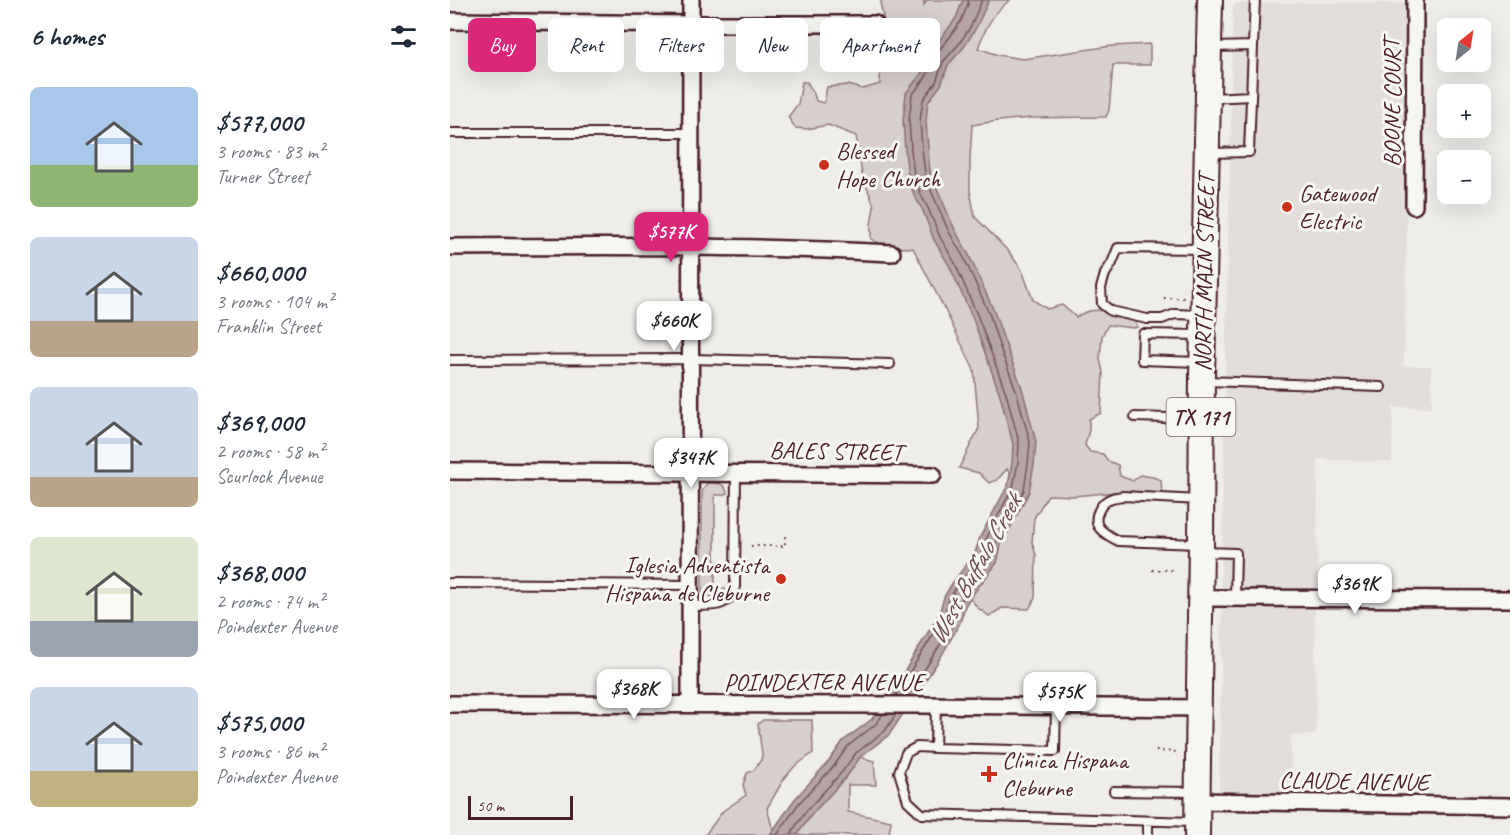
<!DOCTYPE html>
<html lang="en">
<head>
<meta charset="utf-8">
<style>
	:root { --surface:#fff; --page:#f6f6f7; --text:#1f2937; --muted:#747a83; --accent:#db2777 }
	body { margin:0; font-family:Caveat,sans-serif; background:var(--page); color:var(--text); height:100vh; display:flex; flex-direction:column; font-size:22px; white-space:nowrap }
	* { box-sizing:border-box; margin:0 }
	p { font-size:20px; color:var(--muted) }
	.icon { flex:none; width:33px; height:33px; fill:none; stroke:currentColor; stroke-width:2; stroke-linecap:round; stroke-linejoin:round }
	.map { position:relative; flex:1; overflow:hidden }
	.details { display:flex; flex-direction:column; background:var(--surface); width:450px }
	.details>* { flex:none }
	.hud { position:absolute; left:18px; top:18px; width:570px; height:54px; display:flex; gap:12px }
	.needle { width:39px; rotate:30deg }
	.fabs { position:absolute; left:987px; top:18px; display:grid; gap:12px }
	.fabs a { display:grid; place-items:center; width:54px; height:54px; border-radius:9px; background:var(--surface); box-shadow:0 6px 24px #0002; font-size:30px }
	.scale { position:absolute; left:18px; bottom:15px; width:105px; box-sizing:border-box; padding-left:6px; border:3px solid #4a1f2b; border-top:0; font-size:16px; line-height:21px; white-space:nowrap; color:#4a1f2b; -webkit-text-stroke:4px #f6f6f2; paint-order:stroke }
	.price { position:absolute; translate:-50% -51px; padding:0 14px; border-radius:12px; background:#fff; color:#222; font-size:20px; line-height:39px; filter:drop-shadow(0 2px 3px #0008) }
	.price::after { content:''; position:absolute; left:50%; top:36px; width:18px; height:14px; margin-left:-9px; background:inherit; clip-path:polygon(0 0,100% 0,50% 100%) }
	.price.current { background:var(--accent); color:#fff }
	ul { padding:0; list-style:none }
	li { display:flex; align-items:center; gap:18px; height:150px; padding:0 30px }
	li span { display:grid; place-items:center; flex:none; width:168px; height:120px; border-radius:9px; color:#555 }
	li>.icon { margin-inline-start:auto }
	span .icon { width:72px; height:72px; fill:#fffc; stroke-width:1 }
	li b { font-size:26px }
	h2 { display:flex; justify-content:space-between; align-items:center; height:72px; padding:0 30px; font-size:26px }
	.tag { padding:0 21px; border-radius:9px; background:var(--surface); box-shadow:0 6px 24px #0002; font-size:21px; line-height:54px }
	.tag.current { background:var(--accent); color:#fff }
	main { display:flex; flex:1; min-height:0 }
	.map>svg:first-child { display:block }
	.built { fill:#e3dedc }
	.green { fill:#d7cfce; stroke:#90777c; stroke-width:1.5 }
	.water { fill:#b4a4a5; stroke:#8a6f74; stroke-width:1.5 }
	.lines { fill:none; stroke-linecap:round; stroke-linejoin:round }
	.shore { stroke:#74545c; stroke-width:1.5 }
	.service-casing { stroke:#4a1f2b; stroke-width:12 }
	.minor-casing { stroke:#4a1f2b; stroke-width:20 }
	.primary-casing { stroke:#4a1f2b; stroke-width:28 }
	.path { stroke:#4a1f2b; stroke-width:2; stroke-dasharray:1.5 4.5; stroke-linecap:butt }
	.service { stroke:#f6f6f2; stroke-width:8 }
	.minor { stroke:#f6f6f2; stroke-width:15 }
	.primary { stroke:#f6f6f2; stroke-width:24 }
	.poi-dot { fill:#c8321e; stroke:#f6f6f2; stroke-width:2 }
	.labels { text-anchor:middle; stroke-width:6; stroke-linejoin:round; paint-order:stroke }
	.shield { fill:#f6f6f2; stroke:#7e6067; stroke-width:1.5 }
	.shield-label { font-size:22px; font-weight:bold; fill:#4a1f2b }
	.street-label { font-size:24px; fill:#4a1f2b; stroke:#f6f6f2 }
	.poi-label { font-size:24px; fill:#4a1f2b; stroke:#f6f6f2; text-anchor:start }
	.water-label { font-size:26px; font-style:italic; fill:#6f4e56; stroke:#f6f6f2 }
</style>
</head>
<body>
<main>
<section class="details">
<h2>6 homes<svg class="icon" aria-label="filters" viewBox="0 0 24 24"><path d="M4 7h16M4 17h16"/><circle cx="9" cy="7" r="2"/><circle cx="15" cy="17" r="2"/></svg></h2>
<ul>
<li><span style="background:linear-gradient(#a9c7e8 65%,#8fb573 0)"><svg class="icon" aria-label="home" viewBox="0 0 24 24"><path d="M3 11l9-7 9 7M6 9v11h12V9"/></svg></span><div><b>$577,000</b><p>3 rooms · 83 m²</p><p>Turner Street</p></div></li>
<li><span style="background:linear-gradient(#c9d6e8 70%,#b9a48a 0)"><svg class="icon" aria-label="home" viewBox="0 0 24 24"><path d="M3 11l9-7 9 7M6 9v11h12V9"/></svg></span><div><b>$660,000</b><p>3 rooms · 104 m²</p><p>Franklin Street</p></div></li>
<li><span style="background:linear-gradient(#c9d6e8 75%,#b9a48a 0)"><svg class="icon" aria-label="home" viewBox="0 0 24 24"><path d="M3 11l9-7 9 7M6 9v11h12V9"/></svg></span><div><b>$369,000</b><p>2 rooms · 58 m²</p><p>Scurlock Avenue</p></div></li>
<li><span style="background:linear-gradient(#dfe7d0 70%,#9aa5b1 0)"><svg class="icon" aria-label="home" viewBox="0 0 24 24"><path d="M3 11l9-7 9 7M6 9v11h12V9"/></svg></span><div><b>$368,000</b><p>2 rooms · 74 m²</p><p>Poindexter Avenue</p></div></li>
<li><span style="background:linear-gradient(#c9d6e8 70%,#c2b280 0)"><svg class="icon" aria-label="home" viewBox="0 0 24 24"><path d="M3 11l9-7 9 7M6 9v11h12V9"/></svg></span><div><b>$575,000</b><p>3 rooms · 86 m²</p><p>Poindexter Avenue</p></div></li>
</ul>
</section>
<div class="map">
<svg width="1060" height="835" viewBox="0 0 1060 835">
	<rect width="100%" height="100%" fill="#efedea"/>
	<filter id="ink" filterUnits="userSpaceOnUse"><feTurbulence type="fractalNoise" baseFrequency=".0167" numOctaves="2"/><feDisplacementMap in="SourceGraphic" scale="12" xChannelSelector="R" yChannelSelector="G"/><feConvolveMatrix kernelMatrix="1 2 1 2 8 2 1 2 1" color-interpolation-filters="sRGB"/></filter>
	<g filter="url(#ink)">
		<path class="built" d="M787 3H961L954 366H981L982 408 943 407 942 462 868 459 867 589 781 591 775 590 772 588 771 583 783 6Z
			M776 607 865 609 866 735H841V794L773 793 769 789 772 609Z"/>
		<path class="green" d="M431 0H474V5L477 0H560C542 14 536 27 528 48L548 55 573 59 662 46 700 44V65H663L659 110 656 117C611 118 566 116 522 125L520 159V191L525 217 559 252 572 270 583 300 597 309 612 305 626 317C649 302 660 316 684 320L688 327 683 328 658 325 652 336 650 359 653 372 651 413 639 419V430L635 445 640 452 653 454 658 461 668 465 670 476 683 481 690 475 703 477 711 480 712 495 678 491 624 496 598 495 584 518 582 542 586 555 585 598 579 609 552 608 539 616 528 608 518 596 563 478 557 469 547 480 539 483 529 473 509 468 529 428 524 370 496 312 463 248 436 247 421 239V225L424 206 412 174 406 136 378 125 357 129 345 128 338 117 348 104 352 82H357L364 94 366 101 374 103 377 87 398 85 413 89 430 84V62L425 49 433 43 428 32 434 21 431 7Z
			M257 483C267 483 275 482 277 493L275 495H265V587L274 588 277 591C273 598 263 597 255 596L252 593V492Z
			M313 720H362L363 753 344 767 334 779 317 808 323 830 320 835H255L273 811 296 795 293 785 297 773 304 770 311 760 312 754 308 724Z
			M410 757 424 761 426 785H398V812L441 821 439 835H347L362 814 397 776Z"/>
		<path class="water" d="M513 0H539L526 28 514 47 498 65 491 85 478 102 476 121 478 148 480 172 486 186 505 230 519 255 544 311 554 340 572 388 586 442 584 465 579 492 551 545 547 563 520 598 515 606 510 623 489 660 439 735 410 757 397 776 362 814 347 835H320L344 800 379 761 393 741 422 719 456 669 489 614 494 597 501 585 525 553 530 537 558 485 562 463 563 444 550 395 523 319 499 265 484 240 473 211 464 195 458 177 455 150 453 120 456 93 471 74 478 54 495 33 506 18Z"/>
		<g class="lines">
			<path class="shore" d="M445 696 494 617 499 599 506 588 531 556 536 539 563 487 568 463 569 442 556 393 528 317 505 263 490 237 478 208 470 193 464 175 461 150 459 120 462 95 476 77 483 57 500 37 511 21 518 4V0
				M458 696 505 621 509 604 515 595 541 560 546 543 574 490 578 464 580 442 566 390 548 342 539 313 514 258 499 232 480 188 475 173 472 149 470 121 473 100 486 82 493 62 509 44 521 26 532 0
				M327 835 349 803 384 766 398 746 426 724 433 714
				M342 835 343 830 357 810 392 772 406 753 435 731 446 714"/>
			<g class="service-casing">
				<path id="service" d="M763 47 803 46 805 0
					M760 98 801 96
					M0 133H241
					M760 153 799 152 803 46
					M750 315 725 314 712 319H697L661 311 652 304 651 288 655 274 662 263 668 248 753 249
					M0 360 241 359 440 364
					M748 362 692 360 693 334 751 335
					M756 381 931 387
					M685 417 750 419
					M748 544 668 541C661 537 652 533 648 526 643 516 652 501 662 498 665 497 668 497 672 496L750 500
					M755 552 786 553 785 598
					M0 583 240 585
					M240 606C260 605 278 610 285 587L286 473
					M486 705 485 748 467 747 456 753 449 772 458 801 472 814 745 822
					M485 748 605 751 606 707
					M664 791 743 792
					M698 835V821"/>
			</g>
			<g class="minor-casing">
				<path id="minor" d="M0 21 241 24H425
					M964 206 965 0
					M0 247C148 246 295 245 442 253
					M0 471 483 475
					M750 598 1060 599
					M0 704 472 705 749 708
					M240 704 241 0
					M747 801 1060 806"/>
			</g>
			<g class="primary-casing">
				<path id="primary" d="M747 835 751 544 752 376 760 0"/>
			</g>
			<path class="path" d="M714 298H735
				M301 546H335V532
				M702 570H722
				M706 751 730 752"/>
			<use href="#service" class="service"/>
			<use href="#minor" class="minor"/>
			<use href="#primary" class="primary"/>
		</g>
	</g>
	<g class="poi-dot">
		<circle cx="374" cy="165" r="6"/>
		<circle cx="837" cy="207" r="6"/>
		<circle cx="331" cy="579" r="6"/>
		<path d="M536 765h6v6h6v6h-6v6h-6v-6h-6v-6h6z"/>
	</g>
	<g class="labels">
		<rect class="shield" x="716.5" y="398" width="69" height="38" rx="4.5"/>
		<g class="shield-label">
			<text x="751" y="425">TX 171</text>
		</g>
		<g class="street-label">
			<text transform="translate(942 103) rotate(-90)" y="8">BOONE COURT</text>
			<text transform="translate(754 273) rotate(-89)" y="8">NORTH MAIN STREET</text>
			<text transform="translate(386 451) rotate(1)" y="8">BALES STREET</text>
			<text x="374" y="690">POINDEXTER AVENUE</text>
			<text transform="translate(904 781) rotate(1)" y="8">CLAUDE AVENUE</text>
		</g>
		<g class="poi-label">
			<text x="386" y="159">Blessed<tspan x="386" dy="28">Hope Church</tspan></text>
			<text x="849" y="201">Gatewood<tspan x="849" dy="28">Electric</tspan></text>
			<text x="319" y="573" text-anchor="end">Iglesia Adventista<tspan x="319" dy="28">Hispana de Cleburne</tspan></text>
			<text x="552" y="768">Clinica Hispana<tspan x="552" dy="28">Cleburne</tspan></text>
		</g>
		<g class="water-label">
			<text transform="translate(524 569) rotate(-61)" y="9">West Buffalo Creek</text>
		</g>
	</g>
</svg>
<div class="fabs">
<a><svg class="needle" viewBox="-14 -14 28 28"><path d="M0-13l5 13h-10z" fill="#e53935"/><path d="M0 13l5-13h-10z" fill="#747a83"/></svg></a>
<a>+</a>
<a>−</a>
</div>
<div class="scale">50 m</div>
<b class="price current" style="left:221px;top:263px">$577K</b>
<b class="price" style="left:224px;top:352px">$660K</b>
<b class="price" style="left:241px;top:489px">$347K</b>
<b class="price" style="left:905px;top:615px">$369K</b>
<b class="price" style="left:184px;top:720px">$368K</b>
<b class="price" style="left:610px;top:723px">$575K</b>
<div class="hud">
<a class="tag current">Buy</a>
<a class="tag">Rent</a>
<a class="tag">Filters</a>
<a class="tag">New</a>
<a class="tag">Apartment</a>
</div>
</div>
</main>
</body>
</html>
